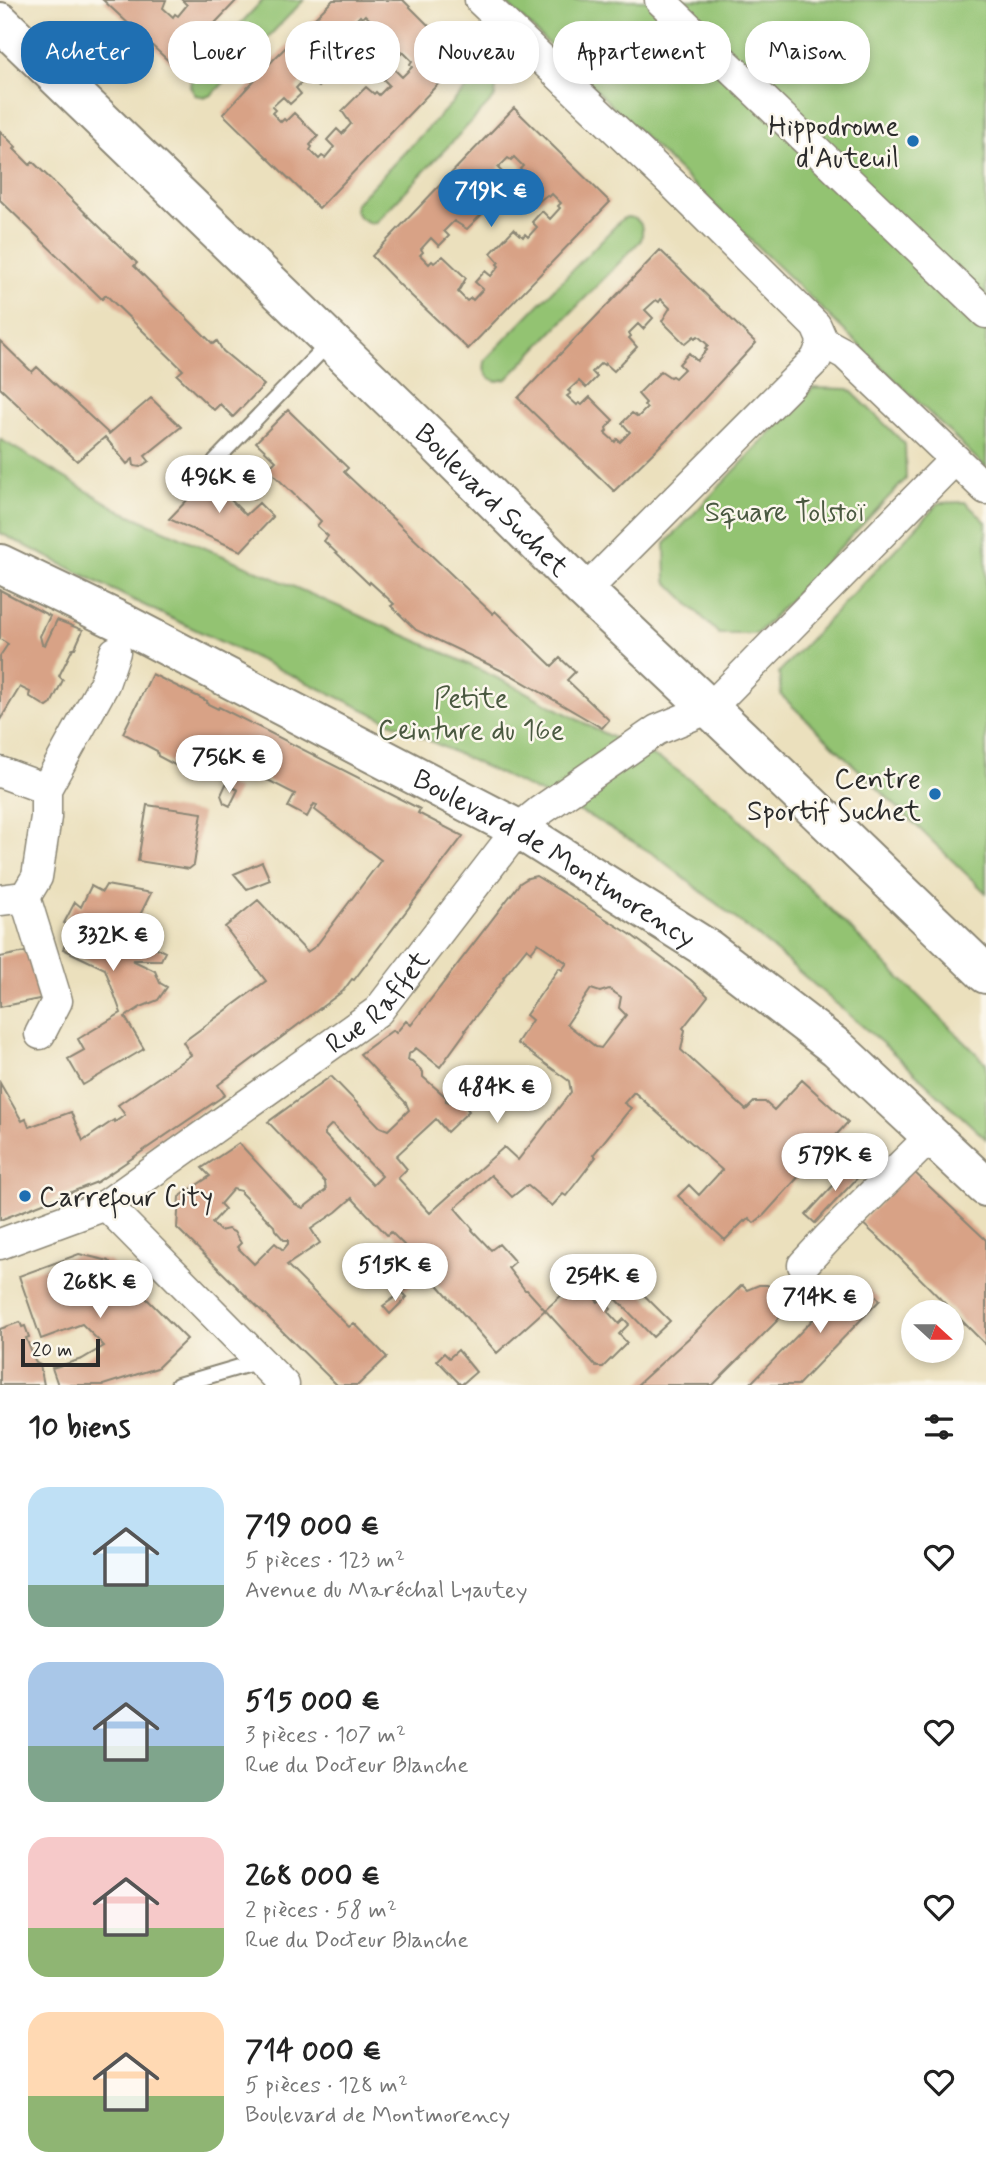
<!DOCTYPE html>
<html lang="fr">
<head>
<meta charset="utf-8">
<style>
	:root { --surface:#fff; --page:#f2f2f2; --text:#222; --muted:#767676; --accent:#1f6fb2 }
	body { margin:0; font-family:Mynerve,sans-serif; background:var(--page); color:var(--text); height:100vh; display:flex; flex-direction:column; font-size:26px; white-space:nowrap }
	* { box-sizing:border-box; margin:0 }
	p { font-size:23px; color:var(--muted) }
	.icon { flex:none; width:38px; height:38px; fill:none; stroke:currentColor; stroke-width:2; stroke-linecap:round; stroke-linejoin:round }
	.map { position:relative; height:1385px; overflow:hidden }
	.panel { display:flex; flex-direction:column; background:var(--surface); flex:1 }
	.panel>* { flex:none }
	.top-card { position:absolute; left:21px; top:21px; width:945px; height:63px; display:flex; gap:14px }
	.needle { width:46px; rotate:111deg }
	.controls { position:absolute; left:901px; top:1300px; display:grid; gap:14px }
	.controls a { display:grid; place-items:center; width:63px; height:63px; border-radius:50%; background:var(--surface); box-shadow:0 4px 10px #0003; font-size:35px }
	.scale { position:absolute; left:21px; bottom:18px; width:79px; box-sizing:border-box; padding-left:7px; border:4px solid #2b2b2b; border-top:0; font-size:19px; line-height:24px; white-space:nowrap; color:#2b2b2b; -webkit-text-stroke:5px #fbf7ec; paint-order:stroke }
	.price { position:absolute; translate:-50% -60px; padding:0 16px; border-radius:24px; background:#fff; color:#222; font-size:23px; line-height:46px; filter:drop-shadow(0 2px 4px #0008) }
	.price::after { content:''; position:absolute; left:50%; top:42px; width:21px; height:16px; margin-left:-10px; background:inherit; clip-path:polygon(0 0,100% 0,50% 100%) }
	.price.current { background:var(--accent); color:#fff }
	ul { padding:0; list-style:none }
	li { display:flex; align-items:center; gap:21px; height:175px; padding:0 28px }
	li span { display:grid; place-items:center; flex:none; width:196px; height:140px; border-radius:21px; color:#555 }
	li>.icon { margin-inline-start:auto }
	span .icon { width:84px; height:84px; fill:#fffc; stroke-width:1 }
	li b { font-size:30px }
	h2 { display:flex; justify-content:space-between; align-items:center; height:84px; padding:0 28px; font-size:30px }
	.chip { padding:0 24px; border-radius:28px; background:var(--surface); box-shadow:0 4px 10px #0003; font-size:24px; line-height:63px }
	.chip.current { background:var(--accent); color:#fff }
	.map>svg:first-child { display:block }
	.green { fill:#93c372; stroke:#5f774e; stroke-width:2 }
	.building { fill:#d8a286; fill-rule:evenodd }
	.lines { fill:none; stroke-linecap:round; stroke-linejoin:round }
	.lane-casing { stroke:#8b8674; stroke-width:18 }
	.street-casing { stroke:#8b8674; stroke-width:33 }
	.secondary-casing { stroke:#8b8674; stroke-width:42 }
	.primary-casing { stroke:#8b8674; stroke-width:42 }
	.lane { stroke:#fff; stroke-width:14 }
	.street { stroke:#fff; stroke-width:30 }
	.secondary { stroke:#fff; stroke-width:38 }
	.primary { stroke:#fff; stroke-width:38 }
	.poi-dot { fill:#1f6fb2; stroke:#fbf7ec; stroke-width:2.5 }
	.labels { text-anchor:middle; stroke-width:5; stroke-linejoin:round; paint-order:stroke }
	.poi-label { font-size:28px; fill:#2b2b2b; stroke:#fbf7ec; text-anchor:end }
	.street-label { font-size:28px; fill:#2b2b2b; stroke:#fbf7ec }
	.park-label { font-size:28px; fill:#4a5940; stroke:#fbf7ec }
</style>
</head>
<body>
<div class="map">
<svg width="986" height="1385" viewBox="0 0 986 1385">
	<rect width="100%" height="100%" fill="#fbf7ec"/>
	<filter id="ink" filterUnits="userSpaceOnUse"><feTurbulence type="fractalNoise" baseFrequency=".0143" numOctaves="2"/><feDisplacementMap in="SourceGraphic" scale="14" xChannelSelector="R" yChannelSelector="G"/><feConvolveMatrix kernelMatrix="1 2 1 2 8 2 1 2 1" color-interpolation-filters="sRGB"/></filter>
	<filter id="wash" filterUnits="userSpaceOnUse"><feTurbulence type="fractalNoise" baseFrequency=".00686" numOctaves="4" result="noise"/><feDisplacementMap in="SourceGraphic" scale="28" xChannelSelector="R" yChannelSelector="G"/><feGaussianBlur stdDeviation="1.57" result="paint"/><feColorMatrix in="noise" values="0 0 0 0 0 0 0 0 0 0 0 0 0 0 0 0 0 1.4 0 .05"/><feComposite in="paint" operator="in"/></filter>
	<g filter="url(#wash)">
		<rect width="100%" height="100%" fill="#ebe0bd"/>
		<path class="green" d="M263 0H304L212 95 206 97 195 95 190 86 192 74Z
			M503 0H986V468Z
			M480 77C493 77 499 86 494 98L376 222 370 223 360 218 355 210 356 203 474 80Z
			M627 217C642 218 644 228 641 240L507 379 497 381C485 378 482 370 486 359L622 219Z
			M813 388 849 389 905 444 906 479 757 634H719L666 581 665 544Z
			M0 439 121 511 447 654 520 689 597 730 667 763 725 805 986 1063V1139L889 1049 760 938 655 855 593 818 135 601 0 533Z
			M965 502 986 522V893L781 695 779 672 939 503Z"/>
		<g id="blocks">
			<path class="building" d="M103 0H166L163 8 173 17 175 14 178 16 187 5 182 0H237L174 66Z
				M333 0H403L462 59 319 208 223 114 274 59ZM365 15 375 24 374 28 367 37 390 61 399 52 401 54 403 52 412 61 410 64 412 67 402 77 394 69 384 80 389 85 379 95 376 92 374 94 366 87 342 111 351 124 342 134 337 129 327 140 334 147 325 158 322 156 319 159 310 150 312 147 310 145 318 136 294 113 286 121 284 119 281 122 272 113 275 110 272 107 283 97 290 104 301 94 296 88 305 79 319 87 341 63 334 54 336 52 333 50 342 40 348 45 358 34 350 26 360 16 362 18Z
				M514 108 610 202 468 349 400 285 372 256ZM514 157 523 166 520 169 522 171 515 180 538 202 547 195 549 197 552 194 561 203 558 206 560 208 550 219 542 211 532 222 537 227 528 237 525 234 523 237 514 229 491 253 499 262 497 264 499 266 491 276 485 271 475 282 483 289 473 300 471 298 467 301 458 292 466 278 443 256 434 263 432 261 429 264 420 255 423 252 421 249 431 238 439 246 449 236 444 231 454 221 467 229 490 206 482 197 484 195 481 192 491 182 495 186 506 176 498 168 508 158 511 160Z
				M0 131 16 147 14 149 30 165 33 162 137 263 134 266 213 344 217 341 223 351 264 385 233 417 220 404 214 410 207 404 177 375 183 370 106 295 102 299 0 200Z
				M660 250 756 343 668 438 614 491 518 398ZM661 299 670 308 662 321 685 344 694 336 695 338 698 336 708 345 705 348 707 350 697 361 689 353 679 364 684 369 675 378 672 376 670 377 661 371 638 394 646 403 644 405 647 408 638 417 632 413 622 423 630 432 620 442 617 439 615 442 605 433 607 431 606 428 613 420 590 397 582 405 579 403 577 405 567 396 571 393 568 391 579 381 586 388 597 377 592 372 601 363 604 365 605 363 614 371 637 347 629 338 631 336 629 333 638 324 643 329 653 318 645 310 656 300 659 302Z
				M0 341 32 372 37 367 109 434 151 398 181 427 145 456 149 461 140 467 134 466 133 459 127 464 105 437 77 461 0 388Z
				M288 410 348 468 344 472 493 614 495 611 552 666 560 658 575 672 567 680 609 720 602 728 511 675 416 630 391 606 394 604 370 582 369 584 324 541 328 536 317 526 321 521 268 469 276 461 256 442Z
				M238 460 258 480 252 486 259 494 254 498 227 472Z
				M198 466 209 476 202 483 211 491 229 498 246 515 259 503 273 517 241 551 169 519 193 494 182 484Z
				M0 590 50 616 40 636 42 644 45 645 57 620 83 630 75 648H73L59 676 63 680 51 704 47 707 29 696 30 692 20 687 0 720V656L8 644 0 639Z
				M152 674 207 701 206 703 218 709 219 707 420 809 418 813 463 836 354 980 352 979 343 991 218 1085 225 1095 97 1182 0 1220V1083L22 1121 26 1119 29 1127 71 1112 83 1141 114 1120 115 1122 125 1115 118 1105 191 1055 183 1042 266 981 225 927 258 900 307 952 316 946 381 860 315 810 317 805 314 804 307 817 288 807 295 794 199 745 186 771 158 756 157 751 123 733Z
				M226 784 238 790 230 806 224 803 221 795Z
				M147 805 202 813 194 865 189 869 138 861Z
				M262 862 270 880 247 889 234 874Z
				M536 876 630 934 691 980 708 996 683 1028 685 1030 681 1050 746 1110 754 1102H765L774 1110 802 1080 848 1122 764 1215 754 1223 749 1218 745 1222 744 1221 725 1240 678 1196 689 1185 699 1195 722 1170 634 1092 624 1103 631 1108 593 1155 596 1157 566 1196 563 1194 552 1206 527 1185 512 1197 491 1175 455 1208 473 1229 472 1230 491 1250 499 1244 515 1262 508 1268 525 1290H527L545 1310 497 1353 427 1272 405 1290 388 1270 409 1250 391 1232 387 1235 352 1198 336 1212 311 1229 320 1243 287 1265 349 1327 354 1323 387 1357 358 1385H337L177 1228 179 1197 210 1176 202 1168 239 1143 295 1204 303 1208 326 1190 325 1182 268 1122 331 1076 380 1127 388 1130 409 1110 406 1103 360 1054 393 1030 396 1033 406 1021 411 1025 520 883 528 878ZM538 943 567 963 562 970 559 968 526 1015 532 1020 517 1043 569 1081 571 1092 518 1160 504 1147 430 1213 398 1178 407 1169 396 1156 436 1119 447 1132 469 1111 458 1098 452 1103 446 1101V1097L423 1077V1072L412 1061 408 1060 409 1054 416 1048 440 1067 466 1031 465 1030 504 979 503 978 527 948 531 952ZM591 989 600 992 609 989 621 997 619 1008 626 1015 601 1048 596 1047 567 1024ZM331 1125 334 1126 382 1176 373 1185 325 1135V1131ZM233 1189 241 1191V1193L274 1226 275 1230 284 1240H288V1244L283 1250 275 1243 254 1264 237 1247 241 1243 234 1232 228 1229 220 1231 212 1223 225 1209 220 1204Z
				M106 885 151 893 130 935 165 952 161 960H132L155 971 160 983 167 987 158 1000 141 1007 125 1017 144 1049 83 1085 68 1059 84 1050 78 1039 121 1013 105 969 63 949 73 927 64 923 75 902 81 907 91 886 102 892Z
				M31 951 44 998 0 1007V957Z
				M854 1163 863 1172 815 1223 806 1215Z
				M912 1170 986 1240V1345L895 1253 861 1222Z
				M79 1254 109 1261 187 1339 157 1368 103 1385H58L52 1368 82 1359 104 1346 82 1324 41 1339 19 1276Z
				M599 1262 604 1268 611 1262 670 1321 653 1337 597 1279H592L587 1284V1290L598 1302 602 1299 611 1309 608 1312 619 1324 624 1319 629 1324 619 1334 627 1343 603 1367H597L545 1310Z
				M855 1277 880 1300 798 1385H749L827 1305 815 1293 821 1287 834 1298Z
				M742 1285 747 1290 759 1285H767L775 1290 778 1287 780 1290 778 1292 783 1303V1311L777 1321 713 1385H637L691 1336Z
				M402 1292 407 1297 390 1314 383 1306Z
				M20 1322 22 1327 25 1326 29 1337 26 1338 36 1363 40 1365 44 1385H0V1329Z
				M458 1350 476 1372 461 1385 437 1360 444 1353 449 1358Z"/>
		</g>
	</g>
	<g filter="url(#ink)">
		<use href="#blocks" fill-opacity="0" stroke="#8b8674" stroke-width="2"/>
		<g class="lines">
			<g class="lane-casing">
				<path id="lane" d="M215 461 330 342
					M178 1385 260 1361"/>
			</g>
			<g class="street-casing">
				<g id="street">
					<path d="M480 0 674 185 816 326 823 342"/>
					<path d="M660 0 986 313"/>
					<path d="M823 342 845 354 986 489"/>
					<path d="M585 591 816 359 823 342"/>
					<path d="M0 772 46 789"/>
					<path d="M25 897 57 1001 40 1034"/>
					<path d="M0 900 25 897 37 877 46 817V789L104 684 115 652"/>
					<path d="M106 1205 284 1385"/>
					<path id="s1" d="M0 1244 106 1205 378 1011 518 829 540 811 657 730 710 708 955 459"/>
					<path d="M803 1265 828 1238 931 1136"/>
				</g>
			</g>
			<g class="secondary-casing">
				<g id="secondary">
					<path id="s2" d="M0 564 123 623 518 829 708 949 837 1048 986 1187"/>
				</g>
			</g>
			<g class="primary-casing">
				<g id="primary">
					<path id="s3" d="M0 22 430 437 585 591 741 738 986 974"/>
				</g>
			</g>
			<use href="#lane" class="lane"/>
			<use href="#street" class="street"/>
			<use href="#secondary" class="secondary"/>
			<use href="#primary" class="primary"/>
		</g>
	</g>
	<g class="poi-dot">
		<circle cx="913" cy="141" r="7"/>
		<circle cx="935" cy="794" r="7"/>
		<circle cx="25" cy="1196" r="7"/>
	</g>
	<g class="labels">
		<g class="poi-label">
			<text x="899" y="135">Hippodrome<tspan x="899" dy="32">d'Auteuil</tspan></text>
			<text x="921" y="788">Centre<tspan x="921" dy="32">Sportif Suchet</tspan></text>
			<text x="39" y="1206" text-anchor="start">Carrefour City</text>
		</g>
		<g class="street-label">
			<text dy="10" stroke="none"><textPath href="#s3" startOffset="686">Boulevard Suchet</textPath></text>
			<text dy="10" stroke="none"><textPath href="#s2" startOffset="628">Boulevard de Montmorency</textPath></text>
			<text dy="10" stroke="none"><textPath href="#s1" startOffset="453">Rue Raffet</textPath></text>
		</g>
		<g class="park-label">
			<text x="785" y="521">Square Tolstoï</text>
			<text x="471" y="707">Petite<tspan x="471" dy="32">Ceinture du 16e</tspan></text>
		</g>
	</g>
</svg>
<div class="controls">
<a><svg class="needle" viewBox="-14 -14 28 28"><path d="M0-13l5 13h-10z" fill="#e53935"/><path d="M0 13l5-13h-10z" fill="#767676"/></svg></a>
</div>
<div class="scale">20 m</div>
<b class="price current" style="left:491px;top:229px">719K €</b>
<b class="price" style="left:219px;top:515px">496K €</b>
<b class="price" style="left:229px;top:795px">756K €</b>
<b class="price" style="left:113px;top:973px">332K €</b>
<b class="price" style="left:497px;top:1125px">484K €</b>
<b class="price" style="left:835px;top:1193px">579K €</b>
<b class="price" style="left:395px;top:1303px">515K €</b>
<b class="price" style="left:603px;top:1314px">254K €</b>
<b class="price" style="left:100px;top:1320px">268K €</b>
<b class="price" style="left:820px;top:1335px">714K €</b>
<div class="top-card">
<a class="chip current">Acheter</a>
<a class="chip">Louer</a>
<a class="chip">Filtres</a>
<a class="chip">Nouveau</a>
<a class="chip">Appartement</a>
<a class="chip">Maison</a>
</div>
</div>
<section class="panel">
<h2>10 biens<svg class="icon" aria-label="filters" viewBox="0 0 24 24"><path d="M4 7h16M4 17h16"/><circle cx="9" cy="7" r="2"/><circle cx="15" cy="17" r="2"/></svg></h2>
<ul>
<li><span style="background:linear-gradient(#bfe0f5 70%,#7fa58c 0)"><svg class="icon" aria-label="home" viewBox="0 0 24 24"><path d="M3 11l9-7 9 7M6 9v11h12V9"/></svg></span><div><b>719 000 €</b><p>5 pièces · 123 m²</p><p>Avenue du Maréchal Lyautey</p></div><svg class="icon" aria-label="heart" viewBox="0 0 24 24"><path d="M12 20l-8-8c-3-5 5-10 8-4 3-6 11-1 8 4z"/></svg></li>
<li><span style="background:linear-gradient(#a9c7e8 60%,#7fa58c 0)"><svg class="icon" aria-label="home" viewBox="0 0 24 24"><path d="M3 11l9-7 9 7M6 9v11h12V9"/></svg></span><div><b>515 000 €</b><p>3 pièces · 107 m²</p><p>Rue du Docteur Blanche</p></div><svg class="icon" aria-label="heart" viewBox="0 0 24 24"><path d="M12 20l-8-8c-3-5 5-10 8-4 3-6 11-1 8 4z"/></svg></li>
<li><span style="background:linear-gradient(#f6c9c9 65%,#8fb573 0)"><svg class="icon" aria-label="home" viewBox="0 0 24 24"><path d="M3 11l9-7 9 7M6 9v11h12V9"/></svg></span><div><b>268 000 €</b><p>2 pièces · 58 m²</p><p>Rue du Docteur Blanche</p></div><svg class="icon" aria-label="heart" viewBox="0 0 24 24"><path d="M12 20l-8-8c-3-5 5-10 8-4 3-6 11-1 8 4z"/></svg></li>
<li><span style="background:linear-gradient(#ffd9b3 60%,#8fb573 0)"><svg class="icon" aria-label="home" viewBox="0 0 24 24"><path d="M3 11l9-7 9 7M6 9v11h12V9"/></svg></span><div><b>714 000 €</b><p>5 pièces · 128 m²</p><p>Boulevard de Montmorency</p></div><svg class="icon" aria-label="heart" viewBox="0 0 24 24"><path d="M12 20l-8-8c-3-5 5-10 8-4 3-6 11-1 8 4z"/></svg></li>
</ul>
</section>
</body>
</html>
